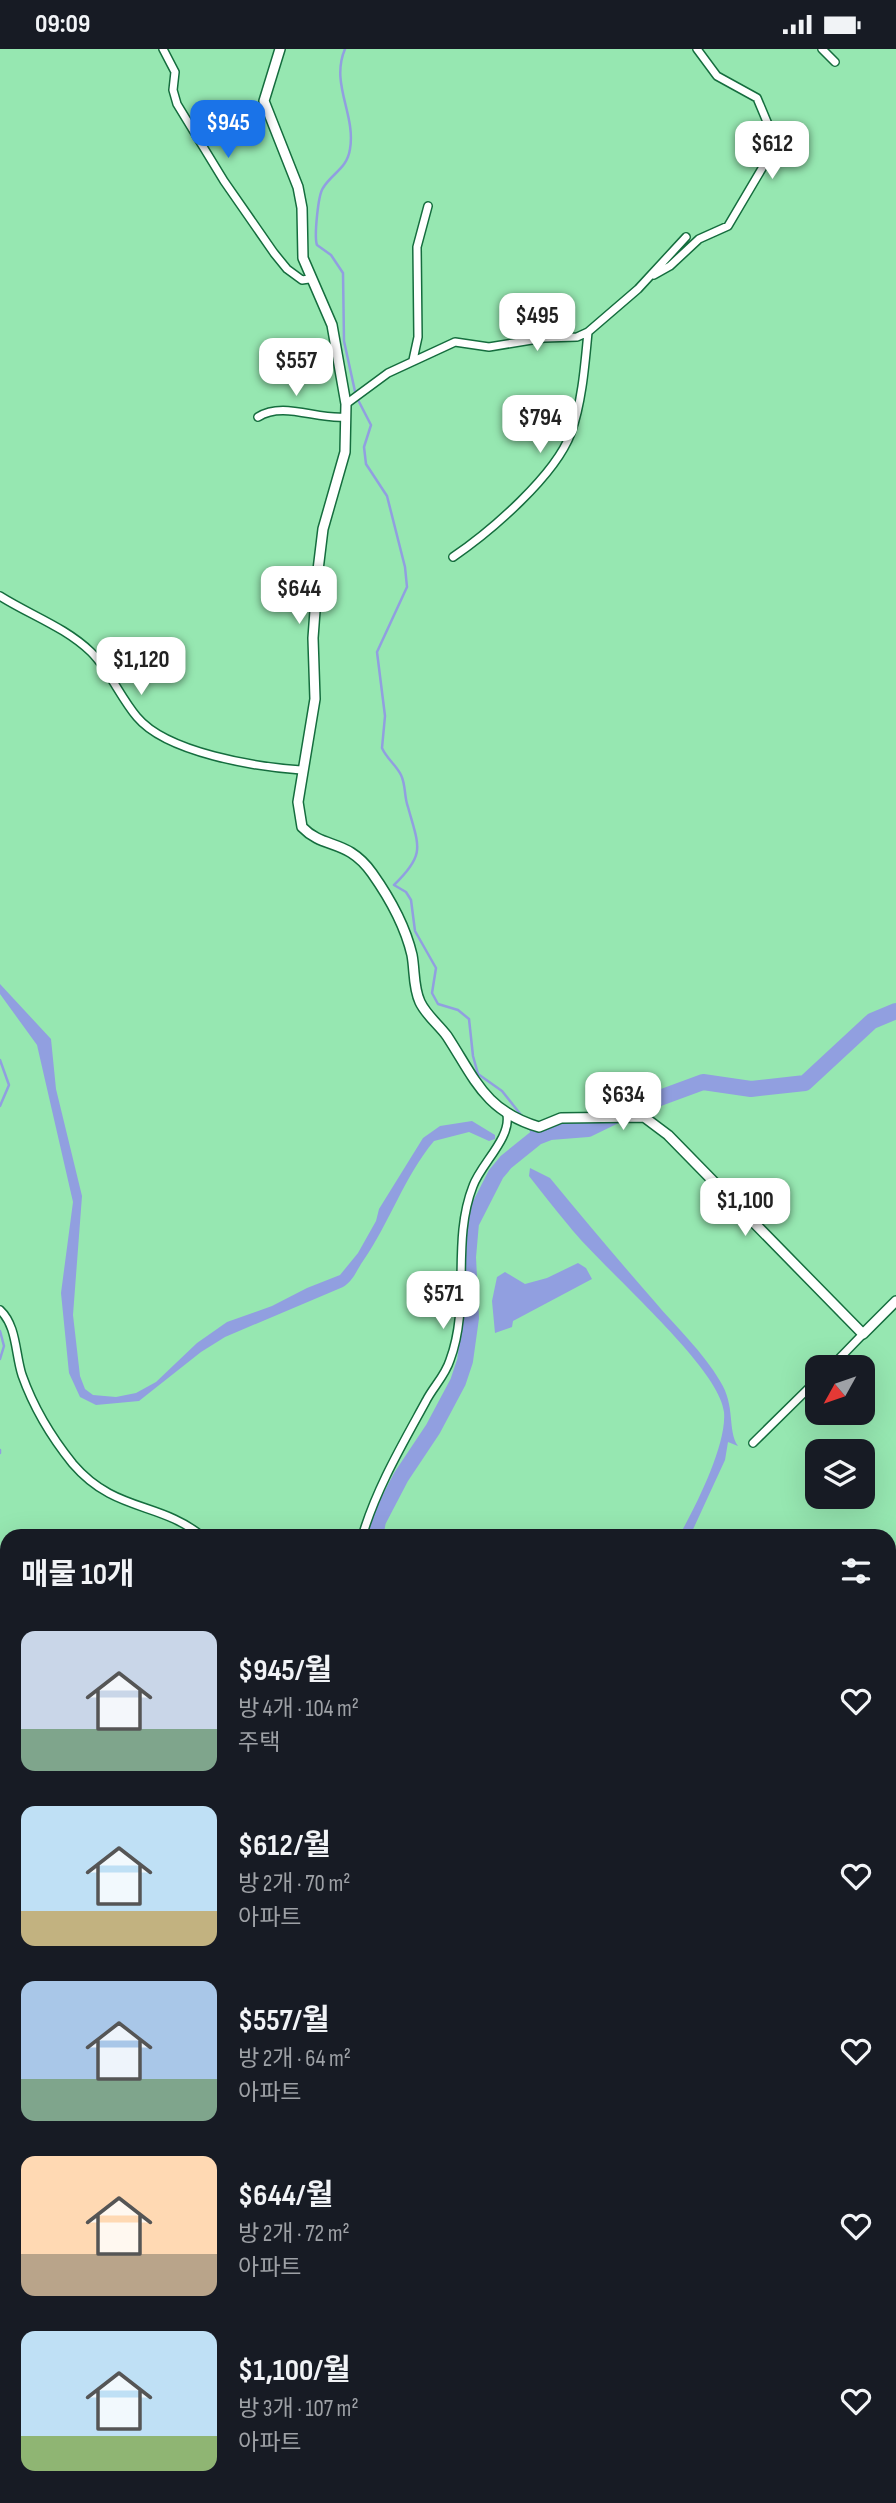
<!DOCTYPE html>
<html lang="ko">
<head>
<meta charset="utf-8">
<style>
	:root { --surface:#171b24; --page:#20242c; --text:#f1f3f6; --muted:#9ea1a6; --accent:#1a73e8 }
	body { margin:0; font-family:"Sofia Sans Condensed","Noto Sans KR",sans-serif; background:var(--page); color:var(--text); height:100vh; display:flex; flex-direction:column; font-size:26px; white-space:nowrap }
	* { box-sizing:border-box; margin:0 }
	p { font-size:23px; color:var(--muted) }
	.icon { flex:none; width:38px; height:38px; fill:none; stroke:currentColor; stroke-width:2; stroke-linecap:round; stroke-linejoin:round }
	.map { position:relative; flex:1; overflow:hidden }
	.details { position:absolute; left:0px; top:1480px; width:896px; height:975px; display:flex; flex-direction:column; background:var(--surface); border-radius:21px 21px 0 0; box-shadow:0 7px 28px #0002 }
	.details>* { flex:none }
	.needle { width:46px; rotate:230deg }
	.tools { position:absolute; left:805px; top:1306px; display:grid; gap:14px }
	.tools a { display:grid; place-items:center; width:70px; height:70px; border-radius:14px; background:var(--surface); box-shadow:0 7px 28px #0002; font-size:35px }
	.price { position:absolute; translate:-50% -60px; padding:0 16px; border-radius:14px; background:#fff; color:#222; font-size:23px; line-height:46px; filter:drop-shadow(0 2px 4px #0008) }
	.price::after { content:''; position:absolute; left:50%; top:42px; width:21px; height:16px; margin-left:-10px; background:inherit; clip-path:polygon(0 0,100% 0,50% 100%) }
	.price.on { background:var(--accent); color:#fff }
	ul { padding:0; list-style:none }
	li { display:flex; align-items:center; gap:21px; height:175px; padding:0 21px }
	li span { display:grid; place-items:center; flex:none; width:196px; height:140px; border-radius:14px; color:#555 }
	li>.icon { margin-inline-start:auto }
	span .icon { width:84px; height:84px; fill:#fffc; stroke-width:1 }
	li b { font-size:30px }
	h2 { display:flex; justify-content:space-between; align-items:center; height:84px; padding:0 21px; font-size:30px }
	.status { display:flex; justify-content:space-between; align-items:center; height:49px; padding:0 35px; background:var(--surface); direction:ltr }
	.status svg { height:19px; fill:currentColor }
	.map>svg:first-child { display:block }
	.water { fill:#919fe0 }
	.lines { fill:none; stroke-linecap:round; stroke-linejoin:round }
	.stream { stroke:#919fe0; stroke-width:2.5 }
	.river { stroke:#919fe0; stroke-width:16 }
	.minor-casing { stroke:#156d3e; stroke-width:10 }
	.tertiary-casing { stroke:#156d3e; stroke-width:12 }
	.minor { stroke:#fff; stroke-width:7 }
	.tertiary { stroke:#fff; stroke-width:9 }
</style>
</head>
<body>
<div class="status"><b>09:09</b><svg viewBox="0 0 49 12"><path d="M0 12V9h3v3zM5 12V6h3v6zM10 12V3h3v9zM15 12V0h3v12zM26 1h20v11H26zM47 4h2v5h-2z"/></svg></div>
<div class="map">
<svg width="896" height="2454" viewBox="0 0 896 2454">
	<rect width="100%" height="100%" fill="#96e7b1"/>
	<path class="water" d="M0 935 51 990 56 1040 82 1147 73 1266 80 1327 85 1340 93 1346 116 1348 136 1344 156 1333 197 1294 227 1273 272 1257 307 1239 340 1226 358 1204 376 1172 379 1160 423 1089 440 1077 472 1072 495 1086V1090L489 1092 469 1083 434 1092C404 1128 389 1175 363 1212 356 1222 354 1231 343 1238L225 1288 201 1303 139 1352 96 1356 80 1348 69 1324 61 1244 73 1153 37 996 0 945Z
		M530 1119 550 1129C584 1170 619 1212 655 1253 676 1278 703 1303 720 1332 736 1357 727 1381 738 1397L728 1393 725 1411 690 1487H679C695 1459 727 1396 724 1363 720 1318 600 1217 569 1177 555 1160 542 1144 529 1127Z
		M578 1214 586 1219 592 1230 513 1272 512 1278 495 1284 492 1252 497 1228 505 1223 525 1235 547 1229Z"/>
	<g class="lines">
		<path class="stream" d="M345 0C330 35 356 65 350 100 347 120 332 124 323 139 318 146 314 188 317 196L331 206 343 224 344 292 356 347 371 376 364 398 366 415 387 447 405 518 407 538 377 603 385 667 382 699C387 710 396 716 401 726 406 736 404 748 408 758 419 798 426 805 394 836L406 843 411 851 415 882 436 919 432 944 438 955 458 961 469 970 473 1007 478 1025 502 1042 525 1071
			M0 1011 9 1036 0 1057
			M527 1098 532 1084 528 1076
			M0 1282 4 1297 0 1310
			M0 1401V1404
			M0 1795 7 1806
			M0 2030H7"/>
		<path class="river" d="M375 1488 378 1472 401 1428 433 1380 458 1333 465 1312 471 1269 468 1208 471 1174 496 1125 506 1113 537 1088 550 1083 588 1080 627 1061 703 1033 751 1040 805 1034 872 972 896 962
			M101 2448 102 2454"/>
		<g class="minor-casing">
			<path id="minor" d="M163 0 175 23 173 41 177 55 224 132 274 204 287 220 302 231 309 230
				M822 0 835 13
				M654 226 670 217 699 190 728 177 764 116 768 105 770 80 757 49 717 27 697 0
				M413 311 418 288 417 198 428 157
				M346 355 388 324 455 293 489 298 544 289 577 288 588 283 638 240 686 188
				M258 368C283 352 317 371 345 368
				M453 508C491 482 555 427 571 384 582 354 585 315 588 283
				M0 547C30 566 65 578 91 603 110 622 120 648 137 668 167 704 257 718 301 721
				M0 1261C17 1277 15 1304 22 1326 33 1357 52 1389 73 1415 115 1464 160 1452 203 1488
				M831 1318 863 1285
				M753 1394 817 1331
				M362 1488C376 1440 402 1396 426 1352 433 1338 445 1327 450 1311 471 1255 451 1193 473 1137 481 1115 511 1089 507 1066
				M889 1688 896 1693"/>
		</g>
		<g class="tertiary-casing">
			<path id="tertiary" d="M280 0 264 52 298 138 302 159 303 209 332 276 346 355 345 403 323 480 318 521 313 589 315 650 298 753 302 778C324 801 347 789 372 824 389 848 405 876 412 906 415 922 413 938 420 953 426 966 439 976 447 987 475 1030 485 1062 539 1078L561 1069 644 1068 668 1086 863 1285 896 1252
				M40 2454 41 2448"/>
		</g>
		<use href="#minor" class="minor"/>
		<use href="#tertiary" class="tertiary"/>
	</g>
</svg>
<div class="tools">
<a><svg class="needle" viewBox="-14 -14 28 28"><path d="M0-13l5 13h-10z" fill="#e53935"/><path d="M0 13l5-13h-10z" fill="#9ea1a6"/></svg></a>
<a><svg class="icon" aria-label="layers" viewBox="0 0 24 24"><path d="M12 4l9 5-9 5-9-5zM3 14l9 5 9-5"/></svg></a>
</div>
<b class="price on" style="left:228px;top:111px">$945</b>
<b class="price" style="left:772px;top:132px">$612</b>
<b class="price" style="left:537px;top:304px">$495</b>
<b class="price" style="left:296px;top:349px">$557</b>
<b class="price" style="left:540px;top:406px">$794</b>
<b class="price" style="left:299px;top:577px">$644</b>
<b class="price" style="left:141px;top:648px">$1,120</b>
<b class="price" style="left:623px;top:1083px">$634</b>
<b class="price" style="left:745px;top:1189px">$1,100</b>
<b class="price" style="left:443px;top:1282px">$571</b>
<section class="details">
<h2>매물 10개<svg class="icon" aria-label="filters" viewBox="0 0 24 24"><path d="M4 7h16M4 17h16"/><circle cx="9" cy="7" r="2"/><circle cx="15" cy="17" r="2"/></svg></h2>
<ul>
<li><span style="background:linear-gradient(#c9d6e8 70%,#7fa58c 0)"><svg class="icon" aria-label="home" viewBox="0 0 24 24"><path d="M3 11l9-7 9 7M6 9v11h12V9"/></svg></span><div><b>$945/월</b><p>방 4개 · 104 m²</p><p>주택</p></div><svg class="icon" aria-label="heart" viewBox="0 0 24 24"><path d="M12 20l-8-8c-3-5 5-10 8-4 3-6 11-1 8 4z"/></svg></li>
<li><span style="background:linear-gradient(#bfe0f5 75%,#c2b280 0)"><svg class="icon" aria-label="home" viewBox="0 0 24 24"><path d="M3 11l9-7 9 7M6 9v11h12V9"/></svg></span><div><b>$612/월</b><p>방 2개 · 70 m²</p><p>아파트</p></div><svg class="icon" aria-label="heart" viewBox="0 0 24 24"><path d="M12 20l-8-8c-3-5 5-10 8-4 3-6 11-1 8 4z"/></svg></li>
<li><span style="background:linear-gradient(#a9c7e8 70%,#7fa58c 0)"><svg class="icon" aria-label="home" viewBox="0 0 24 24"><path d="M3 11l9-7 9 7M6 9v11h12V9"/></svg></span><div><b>$557/월</b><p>방 2개 · 64 m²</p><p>아파트</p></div><svg class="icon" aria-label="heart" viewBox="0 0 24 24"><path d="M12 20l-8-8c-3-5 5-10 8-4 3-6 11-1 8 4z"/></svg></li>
<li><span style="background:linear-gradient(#ffd9b3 70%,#b9a48a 0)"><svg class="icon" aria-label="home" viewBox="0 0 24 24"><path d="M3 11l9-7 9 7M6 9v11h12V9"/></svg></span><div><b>$644/월</b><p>방 2개 · 72 m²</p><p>아파트</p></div><svg class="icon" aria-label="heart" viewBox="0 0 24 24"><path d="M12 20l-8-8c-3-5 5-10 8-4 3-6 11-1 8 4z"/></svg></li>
<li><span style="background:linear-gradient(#bfe0f5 75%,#8fb573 0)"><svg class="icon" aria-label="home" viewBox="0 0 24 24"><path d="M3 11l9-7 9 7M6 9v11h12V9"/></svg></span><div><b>$1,100/월</b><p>방 3개 · 107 m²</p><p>아파트</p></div><svg class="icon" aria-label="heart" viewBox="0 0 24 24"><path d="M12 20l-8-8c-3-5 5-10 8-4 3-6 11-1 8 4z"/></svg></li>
</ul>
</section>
</div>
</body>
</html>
